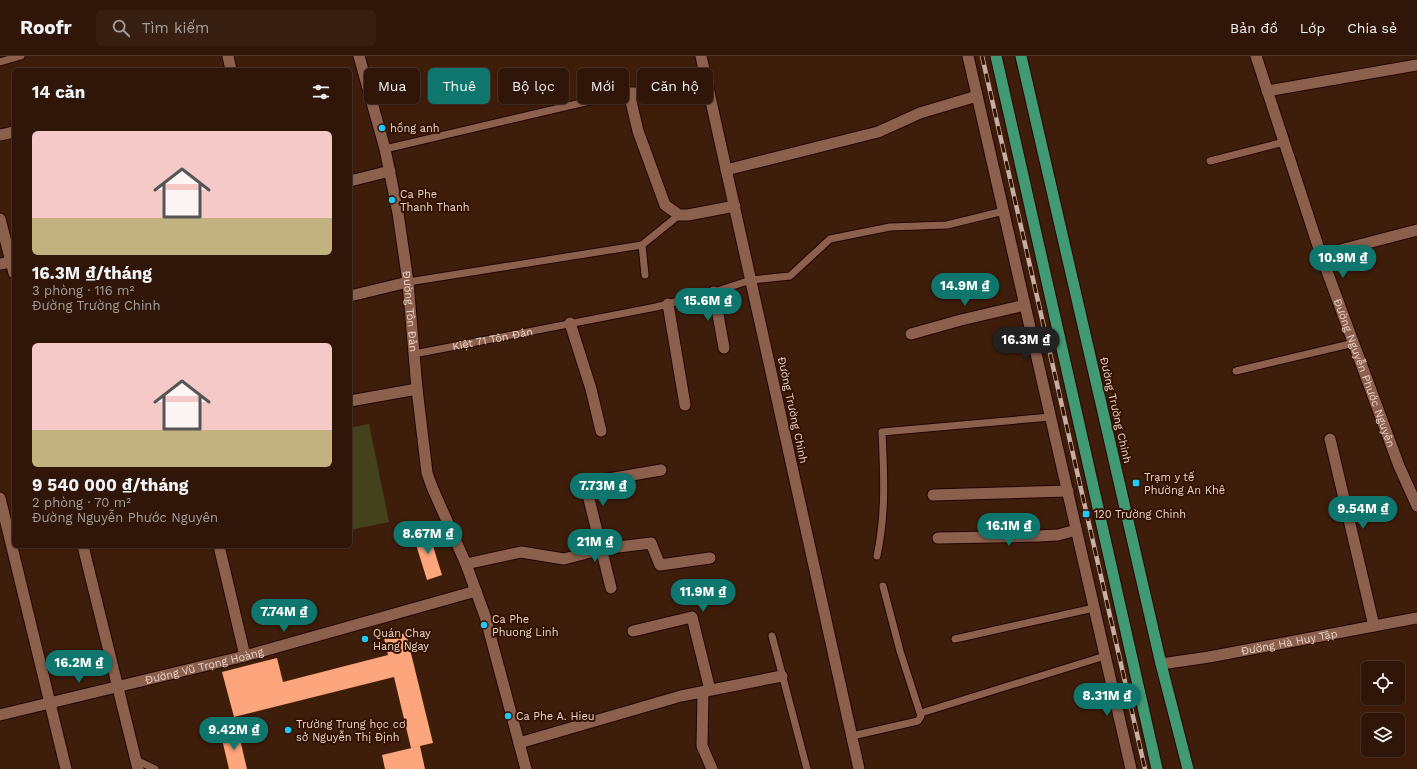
<!DOCTYPE html>
<html lang="vi">
<head>
<meta charset="utf-8">
<style>
	:root { --surface:#2f1608; --page:#371f12; --text:#f1f3f6; --muted:#a79f9c; --line:#4a3529; --accent:#0f766e }
	body { margin:0; font-family:"Work Sans",sans-serif; background:var(--page); color:var(--text); height:100vh; display:flex; flex-direction:column; font-size:15px; white-space:nowrap }
	* { box-sizing:border-box; margin:0 }
	p { font-size:13px; color:var(--muted) }
	.icon { flex:none; width:22px; height:22px; fill:none; stroke:currentColor; stroke-width:2; stroke-linecap:round; stroke-linejoin:round }
	.map { position:relative; flex:1; overflow:hidden }
	.details { position:absolute; left:12px; top:12px; width:340px; height:480px; display:flex; flex-direction:column; background:var(--surface); border-radius:6px; box-shadow:0 1px 3px #0004,0 0 0 1px var(--line) }
	.details>* { flex:none }
	.top-card { position:absolute; left:364px; top:12px; width:380px; height:36px; display:flex; gap:8px }
	.buttons { position:absolute; left:1361px; top:605px; display:grid; gap:8px }
	.buttons a { display:grid; place-items:center; width:44px; height:44px; border-radius:6px; background:var(--surface); box-shadow:0 1px 3px #0004,0 0 0 1px var(--line); font-size:20px }
	.price { position:absolute; translate:-50% -34px; padding:0 9px; border-radius:14px; background:var(--accent); color:#fff; font-size:13px; line-height:26px; filter:drop-shadow(0 1px 2px #0008) }
	.price::after { content:''; position:absolute; left:50%; top:24px; width:12px; height:9px; margin-left:-6px; background:inherit; clip-path:polygon(0 0,100% 0,50% 100%) }
	.price.active { background:#222; color:#fff }
	ul { padding:0; list-style:none }
	li { display:grid; align-content:center; gap:8px; height:212px; padding:0 20px }
	li span { display:grid; place-items:center; height:124px; border-radius:6px; color:#555 }
	li>.icon { margin-inline-start:auto }
	span .icon { width:72px; height:72px; fill:#fffc; stroke-width:1 }
	li b { font-size:17px }
	h2 { display:flex; justify-content:space-between; align-items:center; height:48px; padding:0 20px; font-size:17px }
	.tag { padding:0 14px; border-radius:6px; background:var(--surface); box-shadow:0 1px 3px #0004,0 0 0 1px var(--line); font-size:14px; line-height:36px }
	.tag.active { background:var(--accent); color:#fff }
	header { display:flex; align-items:center; gap:24px; box-sizing:border-box; height:56px; padding:0 20px; background:var(--surface); border-bottom:1px solid var(--line) }
	header strong { font-size:19px }
	nav { display:flex; gap:22px; margin-inline-start:auto; font-size:14px }
	.search { width:280px; height:36px; background:var(--page); display:flex; align-items:center; gap:10px; box-sizing:border-box; padding:0 14px; border-radius:6px; color:var(--muted); font-size:15px }
	.map>svg:first-child { display:block }
	.green { fill:#44421d }
	.building { fill:#fda57c }
	.lines { fill:none; stroke-linecap:round; stroke-linejoin:round }
	.service-casing { stroke:#240500; stroke-width:9 }
	.minor-casing { stroke:#240500; stroke-width:13 }
	.tertiary-casing { stroke:#240500; stroke-width:13 }
	.trunk-casing { stroke:#240500; stroke-width:13 }
	.service { stroke:#8b614e; stroke-width:7 }
	.minor { stroke:#8b614e; stroke-width:11 }
	.tertiary { stroke:#8b614e; stroke-width:11 }
	.trunk { stroke:#429a75; stroke-width:11 }
	.rail-casing { stroke:#c8aea2; stroke-width:4.5 }
	.rail { stroke:#341302; stroke-width:3; stroke-dasharray:9; stroke-linecap:butt }
	.poi-dot { fill:#1fc9fd; stroke:#341302; stroke-width:1.5 }
	.labels { text-anchor:middle; stroke-width:4; stroke-linejoin:round; paint-order:stroke }
	.poi-label { font-size:11px; fill:#ebd3c9; stroke:#341302; text-anchor:start }
	.street-label { font-size:11px; fill:#ebd3c9; stroke:#341302 }
</style>
</head>
<body>
<header>
<strong>Roofr</strong>
<div class="search"><svg class="icon" aria-label="search" viewBox="0 0 24 24"><circle cx="10" cy="10" r="6"/><path d="M15 15l6 6"/></svg>Tìm kiếm</div>
<nav><a>Bản đồ</a><a>Lớp</a><a>Chia sẻ</a></nav>
</header>
<div class="map">
<svg width="1417" height="713" viewBox="0 0 1417 713">
	<rect width="100%" height="100%" fill="#3f1d0b"/>
	<path class="green" d="M369 368 389 466 350 474V372Z"/>
	<path class="building" d="M428 474 442 519 427 524 413 479Z
		M406 577 433 687 411 692 394 621 234 661 222 616 277 602 283 626 388 599 384 582Z
		M238 675 247 713H229L221 679Z
		M420 690 425 713H385L382 699Z"/>
	<g class="lines">
		<g class="service-casing">
			<g id="service">
				<path d="M0 6 21 0"/>
				<path d="M385 93 624 37"/>
				<path d="M1210 105 1284 86"/>
				<path d="M642 189 645 219"/>
				<path d="M408 226 642 189 679 159"/>
				<path id="s1" d="M414 298 656 251 714 236 751 224 790 220 830 183 890 171 947 169 1004 155"/>
				<path d="M1236 315 1354 287"/>
				<path d="M877 500C886 458 884 418 882 376L1051 361"/>
				<path d="M772 580 807 713"/>
				<path d="M955 583 1094 552"/>
				<path d="M921 657 1105 600"/>
				<path d="M852 680 918 665 921 660 900 595 883 530"/>
				<path d="M136 704 155 713"/>
			</g>
		</g>
		<g class="minor-casing">
			<g id="minor">
				<path d="M228 0 231 14"/>
				<path d="M701 0 859 713"/>
				<path id="s2" d="M1256 0 1321 199 1399 410 1417 450"/>
				<path d="M1267 35 1417 9"/>
				<path d="M624 37C652 38 682 32 709 37"/>
				<path d="M629 37 638 75 665 149 679 159H688L735 150"/>
				<path d="M0 79 14 76"/>
				<path d="M726 114 878 76 920 57 977 40"/>
				<path d="M350 125 390 115"/>
				<path d="M0 163 14 217"/>
				<path d="M1321 199 1417 174"/>
				<path d="M0 208 14 205"/>
				<path d="M714 236 724 292"/>
				<path d="M350 240 408 226"/>
				<path d="M668 248 685 349"/>
				<path d="M570 267 591 333 601 375"/>
				<path d="M911 278 961 264 1025 249"/>
				<path d="M350 345 417 333"/>
				<path d="M1330 383 1374 570"/>
				<path d="M933 439 1068 435"/>
				<path d="M0 442 66 713"/>
				<path d="M938 482 1038 480 1058 479 1076 474"/>
				<path d="M83 490 138 713"/>
				<path d="M219 490 245 600"/>
				<path d="M466 508 521 496 564 503 602 493 651 487 660 509 710 502"/>
				<path d="M611 532 585 427 661 414"/>
				<path d="M633 575 692 561 710 634"/>
				<path d="M703 636 702 690 712 713"/>
				<path d="M519 687 681 640 782 620"/>
			</g>
		</g>
		<g class="tertiary-casing">
			<g id="tertiary">
				<path id="s3" d="M359 0 385 93 398 157 408 226 417 333 427 417 432 431 466 508 485 560 526 713"/>
				<path d="M968 0 1131 713"/>
				<path id="s4" d="M1161 608 1209 601 1417 562"/>
				<path id="s5" d="M0 659 245 600 476 535"/>
			</g>
		</g>
		<g class="trunk-casing">
			<path id="trunk" d="M996 0 1157 713
				M1021 0 1161 608 1188 713"/>
		</g>
		<use href="#service" class="service"/>
		<use href="#minor" class="minor"/>
		<use href="#tertiary" class="tertiary"/>
		<use href="#trunk" class="trunk"/>
		<g class="rail-casing">
			<path id="rail" d="M982 0 1145 713"/>
		</g>
		<use href="#rail" class="rail"/>
	</g>
	<g class="poi-dot">
		<circle cx="382" cy="72" r="4"/>
		<circle cx="392" cy="144" r="4"/>
		<rect x="1132" y="423" width="8" height="8" rx="2"/>
		<rect x="1082" y="454" width="8" height="8" rx="2"/>
		<circle cx="484" cy="569" r="4"/>
		<circle cx="365" cy="583" r="4"/>
		<circle cx="508" cy="660" r="4"/>
		<circle cx="288" cy="674" r="4"/>
	</g>
	<g class="labels">
		<g class="poi-label">
			<text x="390" y="76">hồng anh</text>
			<text x="400" y="142">Ca Phe<tspan x="400" dy="13">Thanh Thanh</tspan></text>
			<text x="1144" y="425">Trạm y tế<tspan x="1144" dy="13">Phường An Khê</tspan></text>
			<text x="1094" y="462">120 Trường Chinh</text>
			<text x="492" y="567">Ca Phe<tspan x="492" dy="13">Phuong Linh</tspan></text>
			<text x="373" y="581">Quán Chay<tspan x="373" dy="13">Hang Ngay</tspan></text>
			<text x="516" y="664">Ca Phe A. Hieu</text>
			<text x="296" y="672">Trường Trung học cơ<tspan x="296" dy="13">sở Nguyễn Thị Định</tspan></text>
		</g>
		<g class="street-label">
			<text dy="4" stroke="none"><textPath href="#s3" startOffset="261">Đường Tôn Đản</textPath></text>
			<text dy="4" stroke="none"><textPath href="#s1" startOffset="80">Kiệt 71 Tôn Đản</textPath></text>
			<text dy="4" stroke="none"><textPath href="#s2" startOffset="335">Đường Nguyễn Phước Nguyên</textPath></text>
			<text transform="translate(793 354) rotate(78)" y="4">Đường Trường Chinh</text>
			<text transform="translate(1116 354) rotate(77)" y="4">Đường Trường Chinh</text>
			<text dy="4" stroke="none"><textPath href="#s4" startOffset="130">Đường Hà Huy Tập</textPath></text>
			<text dy="4" stroke="none"><textPath href="#s5" startOffset="210">Đường Vũ Trọng Hoàng</textPath></text>
		</g>
	</g>
</svg>
<div class="buttons">
<a><svg class="icon" aria-label="locate" viewBox="0 0 24 24"><circle cx="12" cy="12" r="6"/><path d="M12 2v4M12 18v4M2 12h4M18 12h4"/></svg></a>
<a><svg class="icon" aria-label="layers" viewBox="0 0 24 24"><path d="M12 4l9 5-9 5-9-5zM3 14l9 5 9-5"/></svg></a>
</div>
<b class="price" style="left:1343px;top:223px">10.9M ₫</b>
<b class="price" style="left:965px;top:251px">14.9M ₫</b>
<b class="price" style="left:708px;top:266px">15.6M ₫</b>
<b class="price active" style="left:1026px;top:305px">16.3M ₫</b>
<b class="price" style="left:603px;top:451px">7.73M ₫</b>
<b class="price" style="left:1363px;top:474px">9.54M ₫</b>
<b class="price" style="left:1009px;top:491px">16.1M ₫</b>
<b class="price" style="left:428px;top:499px">8.67M ₫</b>
<b class="price" style="left:595px;top:507px">21M ₫</b>
<b class="price" style="left:703px;top:557px">11.9M ₫</b>
<b class="price" style="left:284px;top:577px">7.74M ₫</b>
<b class="price" style="left:79px;top:628px">16.2M ₫</b>
<b class="price" style="left:1107px;top:661px">8.31M ₫</b>
<b class="price" style="left:234px;top:695px">9.42M ₫</b>
<div class="top-card">
<a class="tag">Mua</a>
<a class="tag active">Thuê</a>
<a class="tag">Bộ lọc</a>
<a class="tag">Mới</a>
<a class="tag">Căn hộ</a>
</div>
<section class="details">
<h2>14 căn<svg class="icon" aria-label="filters" viewBox="0 0 24 24"><path d="M4 7h16M4 17h16"/><circle cx="9" cy="7" r="2"/><circle cx="15" cy="17" r="2"/></svg></h2>
<ul>
<li><span style="background:linear-gradient(#f6c9c9 70%,#c2b280 0)"><svg class="icon" aria-label="home" viewBox="0 0 24 24"><path d="M3 11l9-7 9 7M6 9v11h12V9"/></svg></span><div><b>16.3M ₫/tháng</b><p>3 phòng · 116 m²</p><p>Đường Trường Chinh</p></div></li>
<li><span style="background:linear-gradient(#f6c9c9 70%,#c2b280 0)"><svg class="icon" aria-label="home" viewBox="0 0 24 24"><path d="M3 11l9-7 9 7M6 9v11h12V9"/></svg></span><div><b>9 540 000 ₫/tháng</b><p>2 phòng · 70 m²</p><p>Đường Nguyễn Phước Nguyên</p></div></li>
</ul>
</section>
</div>
</body>
</html>
